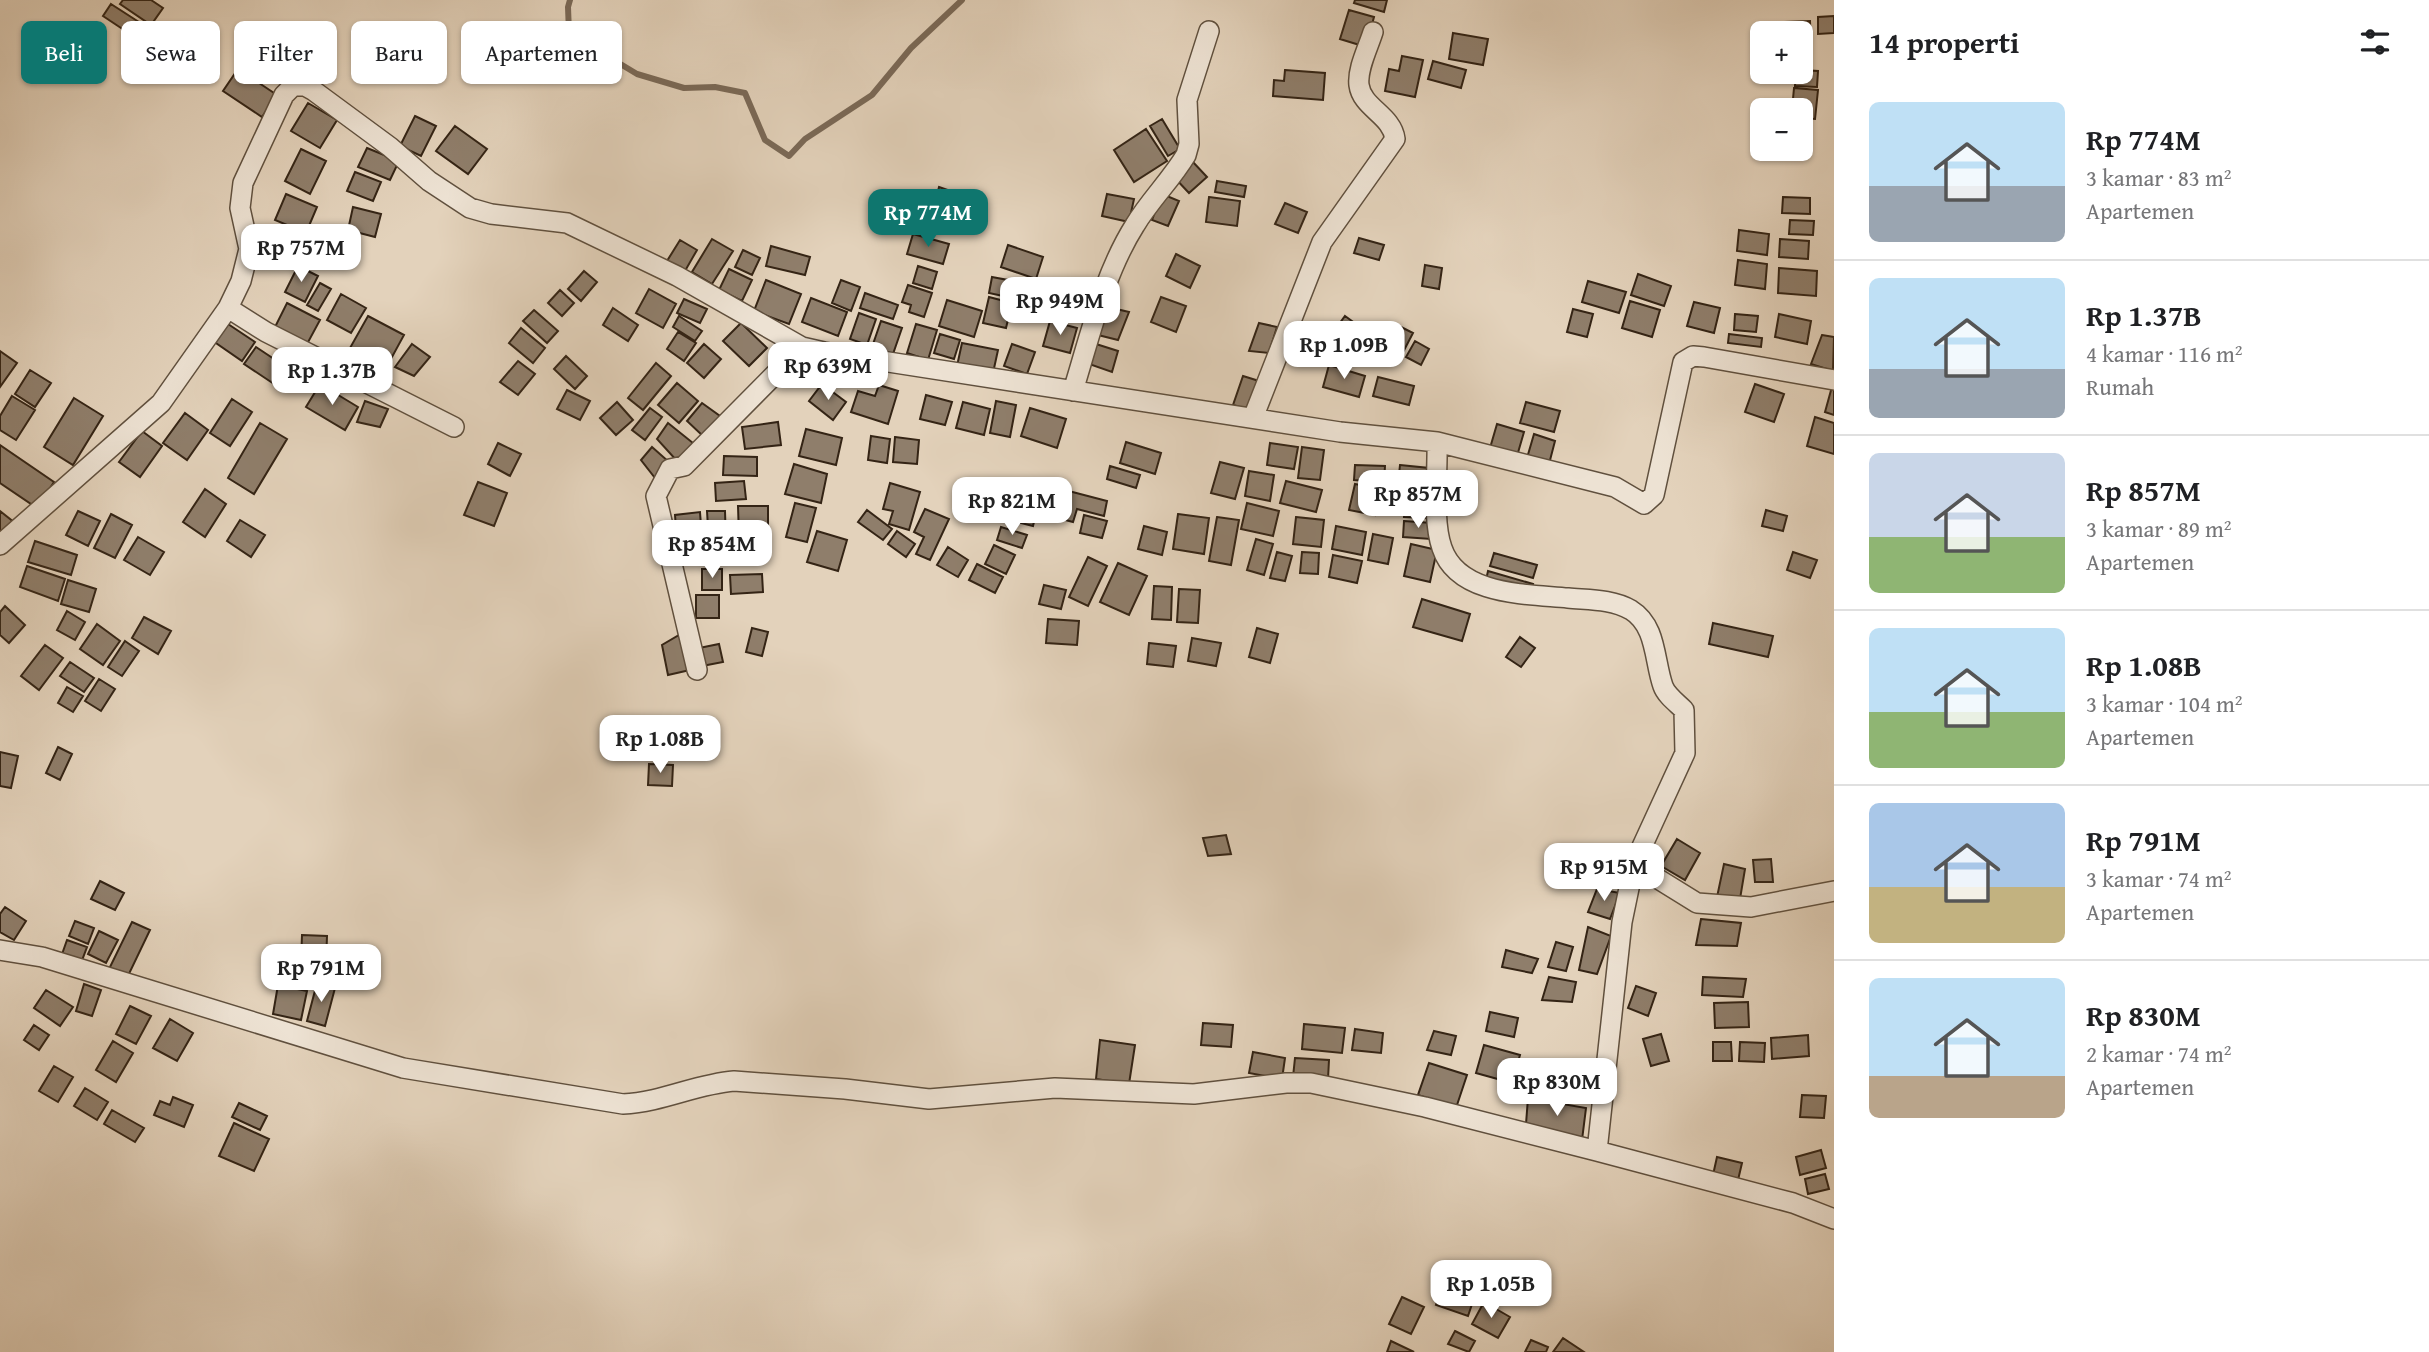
<!DOCTYPE html>
<html lang="id">
<head>
<meta charset="utf-8">
<style>
	:root { --surface:#fff; --page:#f6f6f6; --text:#202124; --muted:#757577; --line:#e0e0e0; --accent:#0f766e }
	body { margin:0; font-family:"Gentium Book Plus",serif; background:var(--page); color:var(--text); height:100vh; display:flex; flex-direction:column; font-size:26px; white-space:nowrap }
	* { box-sizing:border-box; margin:0 }
	p { font-size:23px; color:var(--muted) }
	.icon { flex:none; width:38px; height:38px; fill:none; stroke:currentColor; stroke-width:2; stroke-linecap:round; stroke-linejoin:round }
	.map { position:relative; flex:1; overflow:hidden }
	.sheet { display:flex; flex-direction:column; background:var(--surface); width:595px }
	.sheet>* { flex:none }
	.top-card { position:absolute; left:21px; top:21px; width:665px; height:63px; display:flex; gap:14px }
	.buttons { position:absolute; left:1750px; top:21px; display:grid; gap:14px }
	.buttons a { display:grid; place-items:center; width:63px; height:63px; border-radius:10px; background:var(--surface); box-shadow:0 2px 5px #0004; font-size:35px }
	.price { position:absolute; translate:-50% -60px; padding:0 16px; border-radius:14px; background:#fff; color:#222; font-size:23px; line-height:46px; filter:drop-shadow(0 2px 4px #0008) }
	.price::after { content:''; position:absolute; left:50%; top:42px; width:21px; height:16px; margin-left:-10px; background:inherit; clip-path:polygon(0 0,100% 0,50% 100%) }
	.price.selected { background:var(--accent); color:#fff }
	ul { padding:0; list-style:none }
	li { display:flex; align-items:center; gap:21px; height:175px; padding:0 35px }
	li+li { border-top:2px solid var(--line) }
	li span { display:grid; place-items:center; flex:none; width:196px; height:140px; border-radius:10px; color:#555 }
	li>.icon { margin-inline-start:auto }
	span .icon { width:84px; height:84px; fill:#fffc; stroke-width:1 }
	li b { font-size:30px }
	h2 { display:flex; justify-content:space-between; align-items:center; height:84px; padding:0 35px; font-size:30px }
	.tag { padding:0 24px; border-radius:10px; background:var(--surface); box-shadow:0 2px 5px #0004; font-size:24px; line-height:63px }
	.tag.selected { background:var(--accent); color:#fff }
	main { display:flex; flex:1; min-height:0 }
	.map>svg:first-child { display:block }
	.lines { fill:none; stroke-linecap:round; stroke-linejoin:round }
	.stream { stroke:#7a6957; stroke-width:6 }
	.building { fill:#8f7e6b; stroke:#342415; stroke-width:2 }
	.street-casing { stroke:#60503e; stroke-width:22 }
	.street { stroke:#ede2d3; stroke-width:19 }
</style>
</head>
<body>
<main>
<div class="map">
<svg width="1834" height="1352" viewBox="0 0 1834 1352">
	<rect width="100%" height="100%" fill="#e3d2bb"/>
	<filter id="stains"><feTurbulence type="fractalNoise" baseFrequency=".00286" numOctaves="4"/><feColorMatrix values="0 0 0 0 .2 0 0 0 0 .09 0 0 0 0 .02 0 0 0 .5 -.17"/></filter>
	<radialGradient id="worn" r=".72"><stop offset=".6" stop-color="#630" stop-opacity="0"/><stop offset="1" stop-color="#630" stop-opacity=".3"/></radialGradient>
	<g class="lines">
		<path class="stream" d="M570 0 568 7 569 33 637 74 684 88 715 87 745 93 765 140 789 156 805 139 872 95 911 48 962 0"/>
	</g>
	<path class="building" d="M123 0H151L163 8 151 25 120 4Z
		M1355 0H1387L1384 12 1354 3Z
		M111 4 145 26 136 38 103 16Z
		M1349 10 1374 17 1366 47 1340 39Z
		M1834 16V33L1818 34V17Z
		M1810 21 1811 51H1801V33H1785V22Z
		M1453 33 1488 39 1483 65 1449 59Z
		M1402 56 1423 60 1415 97 1385 91 1389 69 1399 71Z
		M1433 61 1466 70 1461 88 1428 79Z
		M238 69 277 95 262 117 223 91Z
		M1285 70 1325 73 1323 100 1273 96 1274 80 1284 81Z
		M1801 70 1818 71 1817 87 1795 86 1796 72Z
		M1794 88 1818 90 1815 119 1801 118V110H1792Z
		M308 103 337 120 320 148 291 131Z
		M415 116 436 126 421 156 400 146Z
		M1162 119 1180 149 1168 156 1150 126Z
		M455 126 487 149 468 174 436 151Z
		M1146 129 1167 161 1134 182 1114 150Z
		M367 148 399 161 390 180 358 167Z
		M301 149 326 161 310 194 285 181Z
		M1192 161 1207 177 1189 193 1174 177Z
		M355 172 381 182 373 201 347 191Z
		M1217 181 1246 186 1244 197 1215 192Z
		M939 187 968 197 957 228 930 223Z
		M286 194 317 207 306 233 275 220Z
		M1107 194 1134 199 1129 222 1102 216Z
		M1162 194 1179 201 1168 226 1152 220Z
		M1209 197 1240 201 1237 226 1206 222Z
		M1783 197 1810 198V214L1782 213Z
		M1285 203 1307 212 1298 233 1275 224Z
		M353 207 381 214 375 237 348 230Z
		M1790 220 1814 221 1813 235 1789 234Z
		M1739 230 1769 234 1767 255 1737 251Z
		M913 234 949 244 943 264 907 254Z
		M1359 238 1384 245 1379 260 1354 253Z
		M712 239 733 251 712 284 692 272Z
		M1780 239 1809 241 1808 259 1779 257Z
		M680 240 697 250 685 271 667 261Z
		M1008 245 1043 257 1036 279 1001 267Z
		M771 246 810 257 805 275 766 266Z
		M743 250 760 258 752 275 735 267Z
		M1176 254 1200 266 1190 288 1166 276Z
		M1738 260 1767 264 1765 289 1735 285Z
		M1425 265 1442 268 1439 289 1422 286Z
		M298 266 318 276 305 302 285 292Z
		M918 266 937 272 932 289 913 283Z
		M1779 268 1817 271 1816 296 1778 293Z
		M729 269 752 280 742 301 719 290Z
		M584 271 597 282 581 301 568 289Z
		M1638 274 1671 286 1664 306 1631 295Z
		M992 277 1024 283 1021 300 989 293Z
		M766 280 801 294 789 324 754 311Z
		M841 280 860 287 851 311 832 303Z
		M1588 281 1626 292 1619 313 1582 302Z
		M320 283 331 289 318 311 307 305Z
		M908 285 932 293 924 317 909 312 911 305 902 302Z
		M649 289 676 304 663 328 636 313Z
		M560 290 574 303 562 316 548 303Z
		M865 293 898 305 893 319 860 308Z
		M341 294 366 308 351 333 327 320Z
		M989 297 1012 303 1006 328 983 323Z
		M1161 297 1186 306 1176 332 1151 322Z
		M811 298 847 312 838 336 802 322Z
		M684 299 707 309 700 323 677 313Z
		M947 300 982 311 974 337 939 326Z
		M1630 301 1660 310 1652 337 1622 328Z
		M1694 302 1720 308 1714 333 1687 326Z
		M287 303 320 320 306 346 274 329Z
		M1108 307 1129 312 1118 340 1098 335Z
		M613 308 638 325 628 341 603 325Z
		M1573 309 1593 314 1587 337 1567 332Z
		M534 310 558 331 547 343 523 321Z
		M859 313 876 319 867 345 850 339Z
		M1735 314 1758 316 1756 332 1734 330Z
		M1779 314 1811 321 1807 344 1775 337Z
		M368 316 404 335 386 368 350 348Z
		M679 316 702 331 695 341 673 327Z
		M1345 316 1367 332 1356 347 1334 331Z
		M881 321 902 328 893 354 872 347Z
		M1050 321 1077 328 1070 353 1043 346Z
		M225 322 255 342 242 361 213 341Z
		M741 323 767 348 749 366 723 341Z
		M1259 323 1277 327 1269 353 1249 351Z
		M916 324 937 330 928 360 907 353Z
		M1401 327 1413 333 1401 356 1389 349Z
		M521 328 545 348 533 363 509 343Z
		M1376 329 1389 339 1376 355 1363 345Z
		M678 332 696 343 684 361 667 349Z
		M1292 332 1316 341 1309 359 1285 351Z
		M940 334 960 340 954 359 934 353Z
		M1729 334 1762 338 1761 347 1728 343Z
		M1822 335 1834 337 1833 371 1811 364Z
		M1415 341 1429 349 1421 365 1406 357Z
		M962 343 998 350 993 373 957 366Z
		M412 344 430 357 414 376 395 367Z
		M704 344 721 359 704 378 687 363Z
		M1012 344 1035 352 1027 374 1004 366Z
		M1096 344 1118 351 1112 372 1089 364Z
		M256 347 286 367 274 384 244 364Z
		M0 351 17 363 0 387Z
		M566 356 587 376 575 389 554 369Z
		M518 361 535 374 518 395 500 382Z
		M656 363 671 376 643 410 628 398Z
		M1329 365 1365 376 1359 397 1323 387Z
		M30 370 51 383 35 407 15 394Z
		M1243 376 1259 381 1250 410 1233 405Z
		M1378 377 1414 386 1409 405 1373 396Z
		M677 383 698 401 679 423 658 405Z
		M1833 383H1834V415L1825 412Z
		M320 384 358 407 345 430 306 407Z
		M822 384 846 402 833 420 809 401Z
		M1755 384 1784 394 1774 422 1745 412Z
		M879 385 898 391 888 424 851 412 858 391 875 396Z
		M567 390 590 401 580 420 557 409Z
		M926 395 952 402 945 425 920 419Z
		M12 396 35 410 16 440 0 430V416Z
		M74 398 103 416 73 465 44 447Z
		M232 399 252 412 230 446 210 433Z
		M365 401 388 409 380 427 357 422Z
		M996 401 1016 405 1010 437 990 433Z
		M617 402 633 420 616 435 600 418Z
		M963 402 990 409 984 435 956 428Z
		M1526 402 1560 411 1554 432 1520 423Z
		M702 403 720 416 704 437 687 421Z
		M650 408 662 417 645 440 632 430Z
		M1030 408 1066 419 1057 448 1021 436Z
		M185 413 208 430 187 460 163 443Z
		M1815 417 1834 423V454L1807 446Z
		M778 422 781 445 745 449 742 427Z
		M260 423 287 439 254 494 228 478Z
		M668 423 693 443 677 461 657 439Z
		M1497 424 1524 432 1517 456 1490 448Z
		M806 429 842 438 836 465 799 456Z
		M142 431 162 446 140 477 119 462Z
		M1534 434 1555 441 1549 464 1527 458Z
		M871 436 890 439 887 463 868 460Z
		M895 437 919 440 917 464 893 462Z
		M1126 442 1161 453 1155 474 1120 463Z
		M498 443 521 454 510 476 488 464Z
		M1270 443 1298 447 1294 469 1267 465Z
		M0 445 54 482 37 508 0 483Z
		M652 447 669 462 655 478 641 460Z
		M1302 447 1324 450 1320 480 1298 478Z
		M724 456 757 457V476L723 475Z
		M1220 462 1244 468 1235 499 1211 493Z
		M794 464 827 474 821 503 785 494Z
		M1355 465 1385 466 1384 482 1354 480Z
		M1400 465 1429 468 1427 487 1398 484Z
		M1110 466 1140 475 1136 488 1107 479Z
		M1249 471 1274 475 1270 501 1245 496Z
		M744 481 746 499 716 501 715 483Z
		M1286 481 1322 490 1316 512 1280 503Z
		M478 482 507 493 494 526 464 515Z
		M890 483 920 492 909 530 889 524 893 511 883 509Z
		M1355 484 1381 489 1375 515 1349 510Z
		M205 489 226 504 205 537 183 522Z
		M1061 489 1107 501 1104 516 1077 509 1073 522 1054 517Z
		M1011 490 1040 497 1033 526 1013 521 1016 507 1007 505Z
		M1406 490 1432 492 1431 518 1404 517Z
		M795 503 816 508 807 542 786 537Z
		M1247 503 1279 511 1273 536 1241 529Z
		M738 506H768V537H739Z
		M925 509 949 519 930 560 916 554 924 537 914 532Z
		M867 510 892 529 883 540 858 522Z
		M1766 510 1787 516 1783 531 1762 526Z
		M0 511 15 523 0 542Z
		M78 511 100 521 88 546 66 535Z
		M707 511H725L726 544H709Z
		M700 512 703 553 678 555 675 515Z
		M111 514 132 525 115 558 94 548Z
		M1178 514 1209 518 1204 554 1173 549Z
		M1084 515 1107 521 1102 538 1080 533Z
		M1217 517 1239 520 1231 565 1209 561Z
		M1296 517 1324 520 1321 547 1293 544Z
		M240 520 265 535 251 557 227 541Z
		M1404 521 1432 523 1431 539 1403 537Z
		M1144 526 1167 532 1162 555 1138 549Z
		M1336 526 1366 532 1362 555 1332 549Z
		M1001 527 1027 535 1022 548 997 540Z
		M817 531 847 540 838 571 807 562Z
		M897 531 915 544 906 557 888 544Z
		M1373 534 1393 538 1388 564 1368 560Z
		M138 537 164 552 150 575 124 560Z
		M1256 539 1273 544 1264 575 1247 570Z
		M35 541 77 555 71 575 28 562Z
		M1411 544 1437 550 1430 582 1404 576Z
		M994 545 1015 555 1006 574 985 564Z
		M948 547 968 560 958 577 937 565Z
		M1277 552 1292 556 1285 581 1270 578Z
		M1302 552 1319 553 1318 574 1300 573Z
		M1793 552 1817 560 1810 578 1787 570Z
		M1494 553 1537 565 1533 578 1490 566Z
		M1333 555 1362 561 1357 583 1329 577Z
		M1088 557 1107 566 1088 606 1069 597Z
		M1118 563 1147 576 1129 615 1100 602Z
		M977 564 1003 577 995 593 969 580Z
		M27 566 65 579 58 601 20 587Z
		M702 569H722V590H702Z
		M1488 571 1533 584 1530 593 1486 580Z
		M762 574 763 592 731 594 730 575Z
		M68 580 96 589 89 612 61 604Z
		M1044 585 1066 590 1061 609 1039 604Z
		M1154 586 1172 587 1171 620 1152 619Z
		M1179 589 1200 590 1198 623 1177 622Z
		M696 595H719V618H696Z
		M1422 599 1470 614 1462 641 1413 627Z
		M5 606 25 625 9 643 0 635V612Z
		M67 611 85 622 75 640 57 630Z
		M144 617 171 631 158 654 132 638Z
		M1048 619 1079 621 1077 645 1046 643Z
		M1713 623 1773 636 1768 657 1709 644Z
		M97 624 120 641 103 665 80 649Z
		M752 628 768 632 762 656 746 652Z
		M1257 628 1278 634 1270 663 1249 657Z
		M679 635 690 670 668 675 662 645Z
		M1520 637 1535 648 1521 667 1506 657Z
		M1192 638 1221 643 1216 666 1188 661Z
		M125 641 139 651 122 676 108 667Z
		M1149 643 1176 646 1173 667 1147 664Z
		M719 644 723 662 702 666 699 648Z
		M45 645 63 658 39 690 21 676Z
		M70 662 94 678 84 692 60 676Z
		M99 679 115 689 101 711 85 701Z
		M67 687 83 696 73 712 58 703Z
		M644 726V752L625 753V727Z
		M679 732H705V754L679 753Z
		M58 747 72 754 60 780 46 773Z
		M0 752 18 756 11 788 0 786Z
		M649 764 673 765 672 786 648 785Z
		M1226 835 1231 854 1208 856 1203 838Z
		M1677 839 1700 853 1685 880 1661 866Z
		M1771 859 1773 882H1755L1753 860Z
		M1724 864 1745 869 1740 899 1717 897Z
		M100 881 124 893 115 910 91 899Z
		M1597 889 1620 893 1610 919 1588 912Z
		M5 907 26 921 14 940 0 932V914Z
		M1701 919 1741 923 1737 946 1696 945Z
		M75 921 94 928 88 944 69 936Z
		M132 922 150 930 127 978 109 969Z
		M1588 927 1611 936 1597 974 1579 970Z
		M99 931 118 940 106 963 88 954Z
		M302 935 327 936 326 964 301 963Z
		M67 940 87 947 81 963 61 957Z
		M1556 942 1573 947 1566 971 1548 967Z
		M1506 950 1538 959 1532 973 1502 967Z
		M1549 977 1576 982 1572 1002 1542 1000Z
		M1703 977 1746 979 1743 997 1702 995Z
		M317 983 335 988 325 1026 307 1021Z
		M84 984 101 990 92 1016 76 1011Z
		M278 985 307 991 301 1020 273 1014Z
		M1636 986 1656 993 1648 1016 1628 1008Z
		M46 990 73 1007 60 1026 34 1008Z
		M1748 1002 1749 1027 1715 1028 1714 1003Z
		M130 1006 151 1016 136 1044 116 1034Z
		M1490 1012 1518 1018 1514 1037 1486 1031Z
		M170 1019 193 1033 177 1061 153 1048Z
		M1203 1023 1233 1025 1231 1047 1201 1045Z
		M1304 1024 1345 1028 1342 1053 1302 1049Z
		M34 1025 49 1035 39 1050 24 1040Z
		M1355 1029 1383 1033 1381 1053 1352 1050Z
		M1434 1031 1456 1036 1451 1055 1427 1050Z
		M1661 1034 1669 1061 1651 1066 1643 1039Z
		M1808 1035 1809 1056 1772 1059 1771 1038Z
		M1100 1040 1135 1045 1129 1084 1096 1079Z
		M113 1041 133 1053 116 1082 96 1070Z
		M1713 1042H1731L1732 1061H1713Z
		M1740 1042 1765 1043 1764 1062 1739 1061Z
		M1484 1045 1520 1055 1512 1083 1476 1073Z
		M1253 1052 1285 1058 1282 1079 1249 1073Z
		M1295 1058 1329 1060 1328 1079 1293 1077Z
		M1429 1063 1467 1075 1456 1108 1418 1095Z
		M54 1066 73 1077 58 1102 39 1091Z
		M85 1088 108 1102 97 1120 74 1106Z
		M1802 1095 1826 1096 1824 1118 1800 1117Z
		M173 1097 193 1105 184 1127 154 1115 160 1101 170 1105Z
		M1528 1098 1586 1108 1582 1140 1526 1124Z
		M239 1103 267 1116 260 1130 232 1117Z
		M112 1110 144 1128 135 1142 104 1124Z
		M234 1123 269 1139 254 1171 219 1156Z
		M1821 1150 1826 1168 1800 1175 1796 1157Z
		M1717 1157 1742 1163 1738 1180 1713 1175Z
		M1825 1174 1829 1189 1808 1194 1805 1179Z
		M1443 1284 1475 1295 1468 1316 1436 1305Z
		M1402 1297 1424 1307 1411 1334 1389 1324Z
		M1484 1302 1510 1317 1498 1338 1472 1324Z
		M1455 1331 1475 1341 1469 1352 1448 1344Z
		M1563 1338 1584 1352H1553Z
		M1531 1340 1548 1347 1546 1352H1525Z
		M1391 1341 1414 1352H1387Z"/>
	<g class="lines">
		<g class="street-casing">
			<path id="street" d="M228 308 266 332 454 427
				M1073 391C1090 336 1104 274 1135 225 1150 200 1171 180 1186 155L1189 144 1187 100 1209 31
				M1253 418 1322 242 1395 139C1392 115 1362 108 1359 85 1357 69 1368 48 1373 32
				M1437 442C1438 473 1432 520 1442 548 1458 596 1528 594 1568 598 1589 600 1612 599 1631 610 1657 626 1654 661 1663 686 1666 695 1677 703 1684 710L1685 753 1634 864 1622 922 1597 1151
				M0 545 161 403 228 308 241 281 249 249 240 208 243 183 284 95 293 86H305L314 91 390 147 429 181 470 208 491 214 567 223 677 276 802 347 824 352 1340 432 1437 442 1615 487 1644 504 1654 495 1683 362 1693 356 1704 357 1834 380
				M697 670 656 496 670 469 684 466 802 347
				M1634 864 1697 903 1751 907 1834 891
				M0 950 42 957 403 1068 623 1104C663 1102 696 1084 734 1081L845 1089 929 1099 1055 1088 1194 1094 1286 1083H1311L1425 1107 1597 1151 1793 1203 1834 1219"/>
		</g>
		<use href="#street" class="street"/>
	</g>
	<rect width="100%" height="100%" filter="url(#stains)"/>
	<rect width="100%" height="100%" fill="url(#worn)"/>
</svg>
<div class="buttons">
<a>+</a>
<a>−</a>
</div>
<b class="price selected" style="left:928px;top:249px">Rp 774M</b>
<b class="price" style="left:301px;top:284px">Rp 757M</b>
<b class="price" style="left:1060px;top:337px">Rp 949M</b>
<b class="price" style="left:1344px;top:381px">Rp 1.09B</b>
<b class="price" style="left:828px;top:402px">Rp 639M</b>
<b class="price" style="left:332px;top:407px">Rp 1.37B</b>
<b class="price" style="left:1418px;top:530px">Rp 857M</b>
<b class="price" style="left:1012px;top:537px">Rp 821M</b>
<b class="price" style="left:712px;top:580px">Rp 854M</b>
<b class="price" style="left:660px;top:775px">Rp 1.08B</b>
<b class="price" style="left:1604px;top:903px">Rp 915M</b>
<b class="price" style="left:321px;top:1004px">Rp 791M</b>
<b class="price" style="left:1557px;top:1118px">Rp 830M</b>
<b class="price" style="left:1491px;top:1320px">Rp 1.05B</b>
<div class="top-card">
<a class="tag selected">Beli</a>
<a class="tag">Sewa</a>
<a class="tag">Filter</a>
<a class="tag">Baru</a>
<a class="tag">Apartemen</a>
</div>
</div>
<section class="sheet">
<h2>14 properti<svg class="icon" aria-label="filters" viewBox="0 0 24 24"><path d="M4 7h16M4 17h16"/><circle cx="9" cy="7" r="2"/><circle cx="15" cy="17" r="2"/></svg></h2>
<ul>
<li><span style="background:linear-gradient(#bfe0f5 60%,#9aa5b1 0)"><svg class="icon" aria-label="home" viewBox="0 0 24 24"><path d="M3 11l9-7 9 7M6 9v11h12V9"/></svg></span><div><b>Rp 774M</b><p>3 kamar · 83 m²</p><p>Apartemen</p></div></li>
<li><span style="background:linear-gradient(#bfe0f5 65%,#9aa5b1 0)"><svg class="icon" aria-label="home" viewBox="0 0 24 24"><path d="M3 11l9-7 9 7M6 9v11h12V9"/></svg></span><div><b>Rp 1.37B</b><p>4 kamar · 116 m²</p><p>Rumah</p></div></li>
<li><span style="background:linear-gradient(#c9d6e8 60%,#8fb573 0)"><svg class="icon" aria-label="home" viewBox="0 0 24 24"><path d="M3 11l9-7 9 7M6 9v11h12V9"/></svg></span><div><b>Rp 857M</b><p>3 kamar · 89 m²</p><p>Apartemen</p></div></li>
<li><span style="background:linear-gradient(#bfe0f5 60%,#8fb573 0)"><svg class="icon" aria-label="home" viewBox="0 0 24 24"><path d="M3 11l9-7 9 7M6 9v11h12V9"/></svg></span><div><b>Rp 1.08B</b><p>3 kamar · 104 m²</p><p>Apartemen</p></div></li>
<li><span style="background:linear-gradient(#a9c7e8 60%,#c2b280 0)"><svg class="icon" aria-label="home" viewBox="0 0 24 24"><path d="M3 11l9-7 9 7M6 9v11h12V9"/></svg></span><div><b>Rp 791M</b><p>3 kamar · 74 m²</p><p>Apartemen</p></div></li>
<li><span style="background:linear-gradient(#bfe0f5 70%,#b9a48a 0)"><svg class="icon" aria-label="home" viewBox="0 0 24 24"><path d="M3 11l9-7 9 7M6 9v11h12V9"/></svg></span><div><b>Rp 830M</b><p>2 kamar · 74 m²</p><p>Apartemen</p></div></li>
</ul>
</section>
</main>
</body>
</html>
